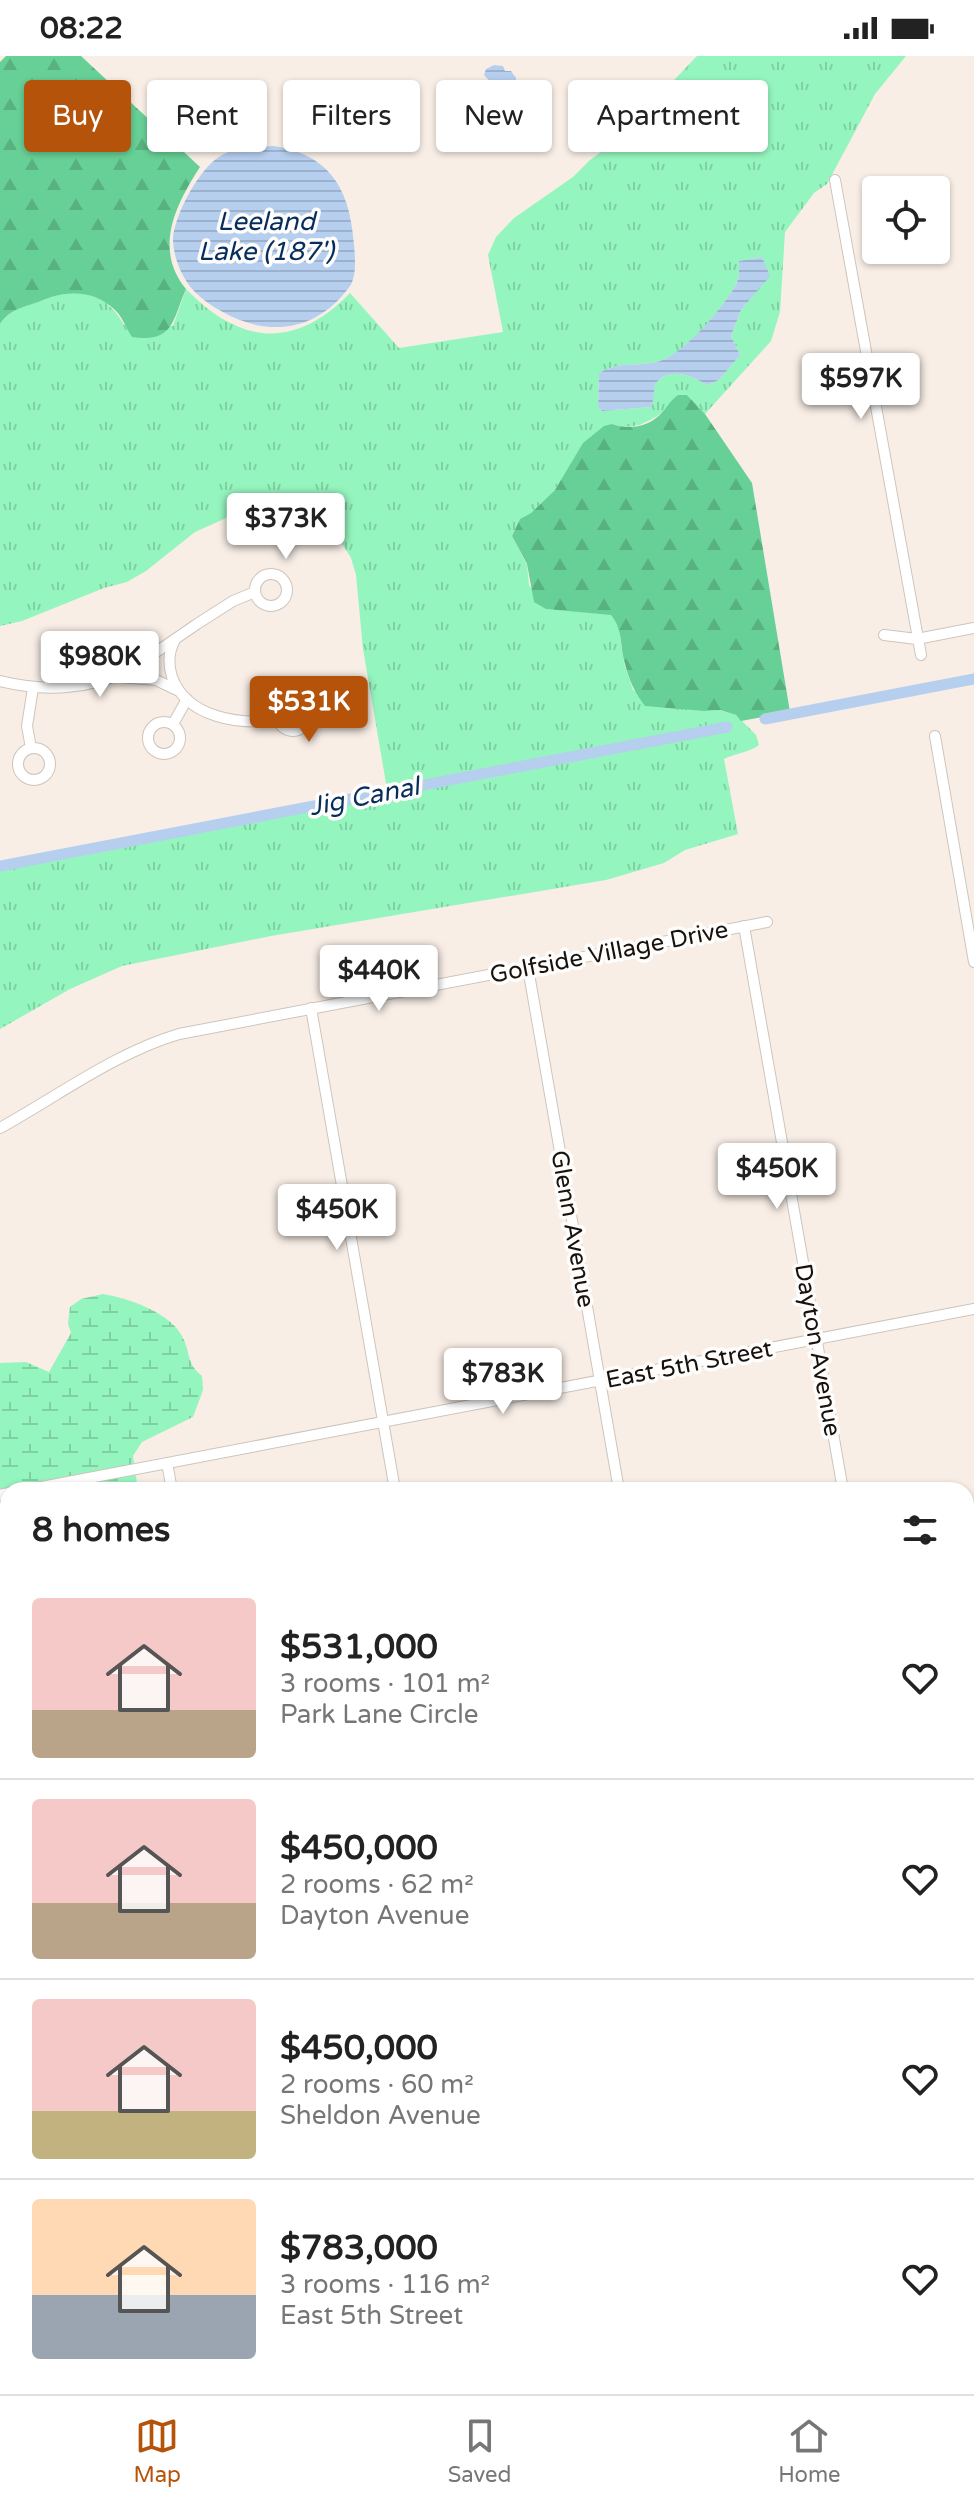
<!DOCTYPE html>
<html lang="en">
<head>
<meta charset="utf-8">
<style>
	:root { --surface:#fff; --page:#f6f6f6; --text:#222; --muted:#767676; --line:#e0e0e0; --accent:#b45309 }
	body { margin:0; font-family:"Varela Round",sans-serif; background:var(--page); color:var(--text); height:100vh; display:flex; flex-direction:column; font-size:30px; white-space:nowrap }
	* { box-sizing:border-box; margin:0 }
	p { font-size:26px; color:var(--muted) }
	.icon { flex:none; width:44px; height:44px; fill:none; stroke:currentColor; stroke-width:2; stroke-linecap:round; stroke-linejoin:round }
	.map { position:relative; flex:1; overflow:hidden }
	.details { position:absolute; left:0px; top:1426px; width:974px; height:912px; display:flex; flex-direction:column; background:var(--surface); border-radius:24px 24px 0 0; box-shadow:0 2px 6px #0004 }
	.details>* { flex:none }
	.banner { position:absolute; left:24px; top:24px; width:926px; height:72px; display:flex; gap:16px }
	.tools { position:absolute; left:862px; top:120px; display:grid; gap:16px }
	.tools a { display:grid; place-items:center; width:88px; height:88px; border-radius:8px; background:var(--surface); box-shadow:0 2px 6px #0004; font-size:40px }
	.price { position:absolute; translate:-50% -68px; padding:0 18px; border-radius:8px; background:#fff; color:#222; font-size:26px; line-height:52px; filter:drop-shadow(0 2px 4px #0008) }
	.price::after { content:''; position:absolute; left:50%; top:48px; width:24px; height:18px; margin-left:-12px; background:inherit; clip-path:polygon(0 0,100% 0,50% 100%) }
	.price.active { background:var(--accent); color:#fff }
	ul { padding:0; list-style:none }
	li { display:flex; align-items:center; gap:24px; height:200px; padding:0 32px }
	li+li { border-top:2px solid var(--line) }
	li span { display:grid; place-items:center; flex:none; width:224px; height:160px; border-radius:8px; color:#555 }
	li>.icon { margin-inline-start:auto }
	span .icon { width:96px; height:96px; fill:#fffc; stroke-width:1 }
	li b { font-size:34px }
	h2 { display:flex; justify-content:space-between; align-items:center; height:96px; padding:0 32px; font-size:34px }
	.chip { padding:0 28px; border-radius:8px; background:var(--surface); box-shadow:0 2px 6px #0004; font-size:28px; line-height:72px }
	.chip.active { background:var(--accent); color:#fff }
	.status { display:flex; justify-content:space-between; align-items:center; height:56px; padding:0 40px; background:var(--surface); direction:ltr }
	.status svg { height:22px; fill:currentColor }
	.dock { display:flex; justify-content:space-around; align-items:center; height:112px; border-top:2px solid var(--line); background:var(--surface); font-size:22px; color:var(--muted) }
	.dock a { display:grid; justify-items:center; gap:4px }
	.dock .active { color:var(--accent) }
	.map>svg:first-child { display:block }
	.grass { fill:url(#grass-tufts); fill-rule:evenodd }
	.forest { fill:url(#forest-firs) }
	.wetland { fill:url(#wetland-marsh) }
	.water { fill:url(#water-rules) }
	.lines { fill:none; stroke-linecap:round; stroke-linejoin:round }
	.canal { stroke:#b7cfef; stroke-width:11 }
	.street-casing { stroke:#cdc5bd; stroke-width:12 }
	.street { stroke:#fff; stroke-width:10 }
	.labels { text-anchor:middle; stroke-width:7; stroke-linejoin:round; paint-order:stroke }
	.street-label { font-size:24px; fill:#15120f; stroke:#fffdfb }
	.water-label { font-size:26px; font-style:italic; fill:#052e5d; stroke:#fffdfb }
</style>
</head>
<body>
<div class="status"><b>08:22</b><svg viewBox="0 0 49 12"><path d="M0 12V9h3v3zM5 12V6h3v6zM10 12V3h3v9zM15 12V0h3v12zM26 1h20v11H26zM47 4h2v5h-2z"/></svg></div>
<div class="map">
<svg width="974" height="2338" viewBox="0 0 974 2338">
	<defs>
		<pattern id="grass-tufts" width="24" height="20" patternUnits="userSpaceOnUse" patternTransform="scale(2)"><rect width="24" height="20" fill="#95f5be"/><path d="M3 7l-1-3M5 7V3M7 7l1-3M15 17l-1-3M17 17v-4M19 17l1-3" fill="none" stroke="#80d1a2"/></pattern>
		<pattern id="forest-firs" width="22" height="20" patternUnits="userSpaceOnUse" patternTransform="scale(2)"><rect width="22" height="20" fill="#67d096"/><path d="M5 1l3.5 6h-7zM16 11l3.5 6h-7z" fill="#58b280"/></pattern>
		<pattern id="wetland-marsh" width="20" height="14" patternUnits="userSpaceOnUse" patternTransform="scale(2)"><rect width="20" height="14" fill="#95f5be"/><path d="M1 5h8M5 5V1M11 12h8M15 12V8" fill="none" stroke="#80d1a2"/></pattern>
		<pattern id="water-rules" width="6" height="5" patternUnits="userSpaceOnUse" patternTransform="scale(2)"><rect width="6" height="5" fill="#b7cfef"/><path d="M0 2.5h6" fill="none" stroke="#9cb1cc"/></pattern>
	</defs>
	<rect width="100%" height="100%" fill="#f8eee6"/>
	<path class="grass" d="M697 0H906L875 38 827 128 814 137 785 176 780 256 771 285 705 358 687 339C663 354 642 379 612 368L564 420 555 434 531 457 520 463 512 480 527 509 529 529 547 553 611 558 618 567 624 607 633 634 667 651 704 655 719 654 736 659 756 679 759 689C748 697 736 697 724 703L738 778 685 794 664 807 606 824 271 880 122 910 70 933 0 973V808L388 739 363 593 356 519 351 502 341 486 315 463 267 453 244 454 195 476 146 515 127 526 104 532 22 565 0 570V268C10 253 22 252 37 246 73 232 104 232 124 269L173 270 186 233C240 289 295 294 350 237L399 292 503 276 488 199 496 181 514 162 573 121 590 104 616 85ZM762 201 769 220 741 254 731 280 740 299 719 324 707 329C691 319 669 310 655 328L651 351 602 355 598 351 599 317C622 304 636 312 660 305 684 298 723 252 735 230 740 223 739 213 739 205Z"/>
	<path class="forest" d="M6 0H81L200 111C176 148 153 193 186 233 172 265 174 287 132 281 126 272 122 260 115 254 92 232 64 235 38 246 22 252 10 253 0 268V6Z
		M678 339H687L705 358 752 427 790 656 741 665 736 659 720 654 704 655 645 650C635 637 629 624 625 608 620 591 623 573 611 559L546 553 534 546 527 508 512 480 520 463 531 457 555 434 583 387 604 370 612 368C626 373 644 372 656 362 665 356 669 345 678 339Z"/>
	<path class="wetland" d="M103 1238C128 1242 172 1257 183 1282 191 1298 186 1307 202 1320L203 1334 193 1361 142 1386 133 1400 138 1434H8V1478L0 1443V1307L26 1306 49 1316 71 1277 68 1268 70 1251 81 1243Z"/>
	<path class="water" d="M494 9 503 10 505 15H511L516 22V29L502 30 500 27H491L484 19 486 13Z
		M274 90C331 99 350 134 354 188 355 201 357 219 350 230 317 276 268 282 221 255 208 248 192 236 185 223 178 211 173 197 173 182 175 157 202 106 226 97 240 91 259 91 274 90Z
		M762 201 770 220 741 254 731 280 740 299 719 324 707 329C691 319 669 310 655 328L652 351 602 355 598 351 599 317C622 304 635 312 660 305 683 298 723 252 735 230 740 223 739 213 739 205Z"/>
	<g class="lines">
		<path class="canal" d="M765 663 974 623
			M0 810 727 671"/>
		<g class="street-casing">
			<path id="street" d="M835 124 921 599
				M255 534a16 16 0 1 1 32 0a16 16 0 1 1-32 0Z
				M884 579 917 583 974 572
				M175 584C168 596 168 608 172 621 187 662 239 669 277 664
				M120 621 156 624 177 634
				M0 625C46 636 87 634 130 614L197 568 233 545 255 536
				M277 659a16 16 0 1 1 32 0a16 16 0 1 1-32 0Z
				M148 682a16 16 0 1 1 32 0a16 16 0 1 1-32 0Z
				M173 668 187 643
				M935 680 974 906
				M18 708a16 16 0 1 1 32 0a16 16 0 1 1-32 0Z
				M31 692 27 670 33 632
				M744 870 843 1434
				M528 912 619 1434
				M311 952 395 1434
				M0 1072C58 1040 115 997 179 978L767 866
				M167 1407 172 1434
				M26 1434 974 1253
				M0 1439 8 1437
				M0 1729 8 1775
				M966 1880 974 1878
				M0 2064 8 2062
				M966 2138 974 2184
				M106 2330 107 2338
				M328 2330 330 2338
				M552 2330 554 2338
				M776 2330 778 2338"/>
		</g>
		<use href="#street" class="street"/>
	</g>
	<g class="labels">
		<g class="street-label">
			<text transform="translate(609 896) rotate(-11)" y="8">Golfside Village Drive</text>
			<text transform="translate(573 1173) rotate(80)" y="8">Glenn Avenue</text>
			<text transform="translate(818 1294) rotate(80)" y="8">Dayton Avenue</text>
			<text transform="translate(689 1308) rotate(-11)" y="8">East 5th Street</text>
		</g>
		<g class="water-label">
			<text x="266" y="174">Leeland<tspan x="266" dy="30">Lake (187')</tspan></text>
			<text transform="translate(364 740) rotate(-11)" y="9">Jig Canal</text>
		</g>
	</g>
</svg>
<div class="tools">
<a><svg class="icon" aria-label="locate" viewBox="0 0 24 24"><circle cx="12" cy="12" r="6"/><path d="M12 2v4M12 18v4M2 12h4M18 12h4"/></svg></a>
</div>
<b class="price" style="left:861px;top:365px">$597K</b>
<b class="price" style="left:286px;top:505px">$373K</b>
<b class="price" style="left:100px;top:643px">$980K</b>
<b class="price active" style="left:309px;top:688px">$531K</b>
<b class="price" style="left:379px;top:957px">$440K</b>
<b class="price" style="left:777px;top:1155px">$450K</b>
<b class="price" style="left:337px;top:1196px">$450K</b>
<b class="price" style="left:503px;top:1360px">$783K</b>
<div class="banner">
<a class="chip active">Buy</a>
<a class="chip">Rent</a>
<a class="chip">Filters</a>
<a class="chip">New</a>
<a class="chip">Apartment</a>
</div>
<section class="details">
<h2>8 homes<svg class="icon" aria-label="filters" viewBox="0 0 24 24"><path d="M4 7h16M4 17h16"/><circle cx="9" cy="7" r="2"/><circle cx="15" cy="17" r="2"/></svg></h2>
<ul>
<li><span style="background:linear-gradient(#f6c9c9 70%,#b9a48a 0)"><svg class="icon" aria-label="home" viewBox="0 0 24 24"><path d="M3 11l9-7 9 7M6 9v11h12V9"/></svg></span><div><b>$531,000</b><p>3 rooms · 101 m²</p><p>Park Lane Circle</p></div><svg class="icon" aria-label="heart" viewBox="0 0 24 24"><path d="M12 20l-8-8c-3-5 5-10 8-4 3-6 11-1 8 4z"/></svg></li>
<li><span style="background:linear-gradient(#f6c9c9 65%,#b9a48a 0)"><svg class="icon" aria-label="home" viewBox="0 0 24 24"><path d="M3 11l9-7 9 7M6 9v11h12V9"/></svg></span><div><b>$450,000</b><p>2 rooms · 62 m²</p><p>Dayton Avenue</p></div><svg class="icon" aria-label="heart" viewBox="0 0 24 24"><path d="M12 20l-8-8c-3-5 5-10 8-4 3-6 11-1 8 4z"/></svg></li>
<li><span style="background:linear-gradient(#f6c9c9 70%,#c2b280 0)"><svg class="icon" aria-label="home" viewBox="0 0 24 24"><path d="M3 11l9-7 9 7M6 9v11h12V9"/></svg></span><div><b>$450,000</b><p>2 rooms · 60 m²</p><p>Sheldon Avenue</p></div><svg class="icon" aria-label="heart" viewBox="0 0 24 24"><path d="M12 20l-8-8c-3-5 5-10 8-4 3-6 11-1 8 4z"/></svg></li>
<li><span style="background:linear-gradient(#ffd9b3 60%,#9aa5b1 0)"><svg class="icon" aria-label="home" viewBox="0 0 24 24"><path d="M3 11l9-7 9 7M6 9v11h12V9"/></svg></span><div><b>$783,000</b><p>3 rooms · 116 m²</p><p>East 5th Street</p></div><svg class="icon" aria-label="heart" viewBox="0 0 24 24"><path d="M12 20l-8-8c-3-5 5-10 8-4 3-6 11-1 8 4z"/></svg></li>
</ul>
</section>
</div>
<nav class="dock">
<a class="active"><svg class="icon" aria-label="map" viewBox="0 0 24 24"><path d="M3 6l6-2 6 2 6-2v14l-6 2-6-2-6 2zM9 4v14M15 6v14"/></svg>Map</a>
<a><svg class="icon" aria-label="saved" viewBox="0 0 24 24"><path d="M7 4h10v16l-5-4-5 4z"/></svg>Saved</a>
<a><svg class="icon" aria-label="home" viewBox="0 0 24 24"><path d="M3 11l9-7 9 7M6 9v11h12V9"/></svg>Home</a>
</nav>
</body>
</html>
